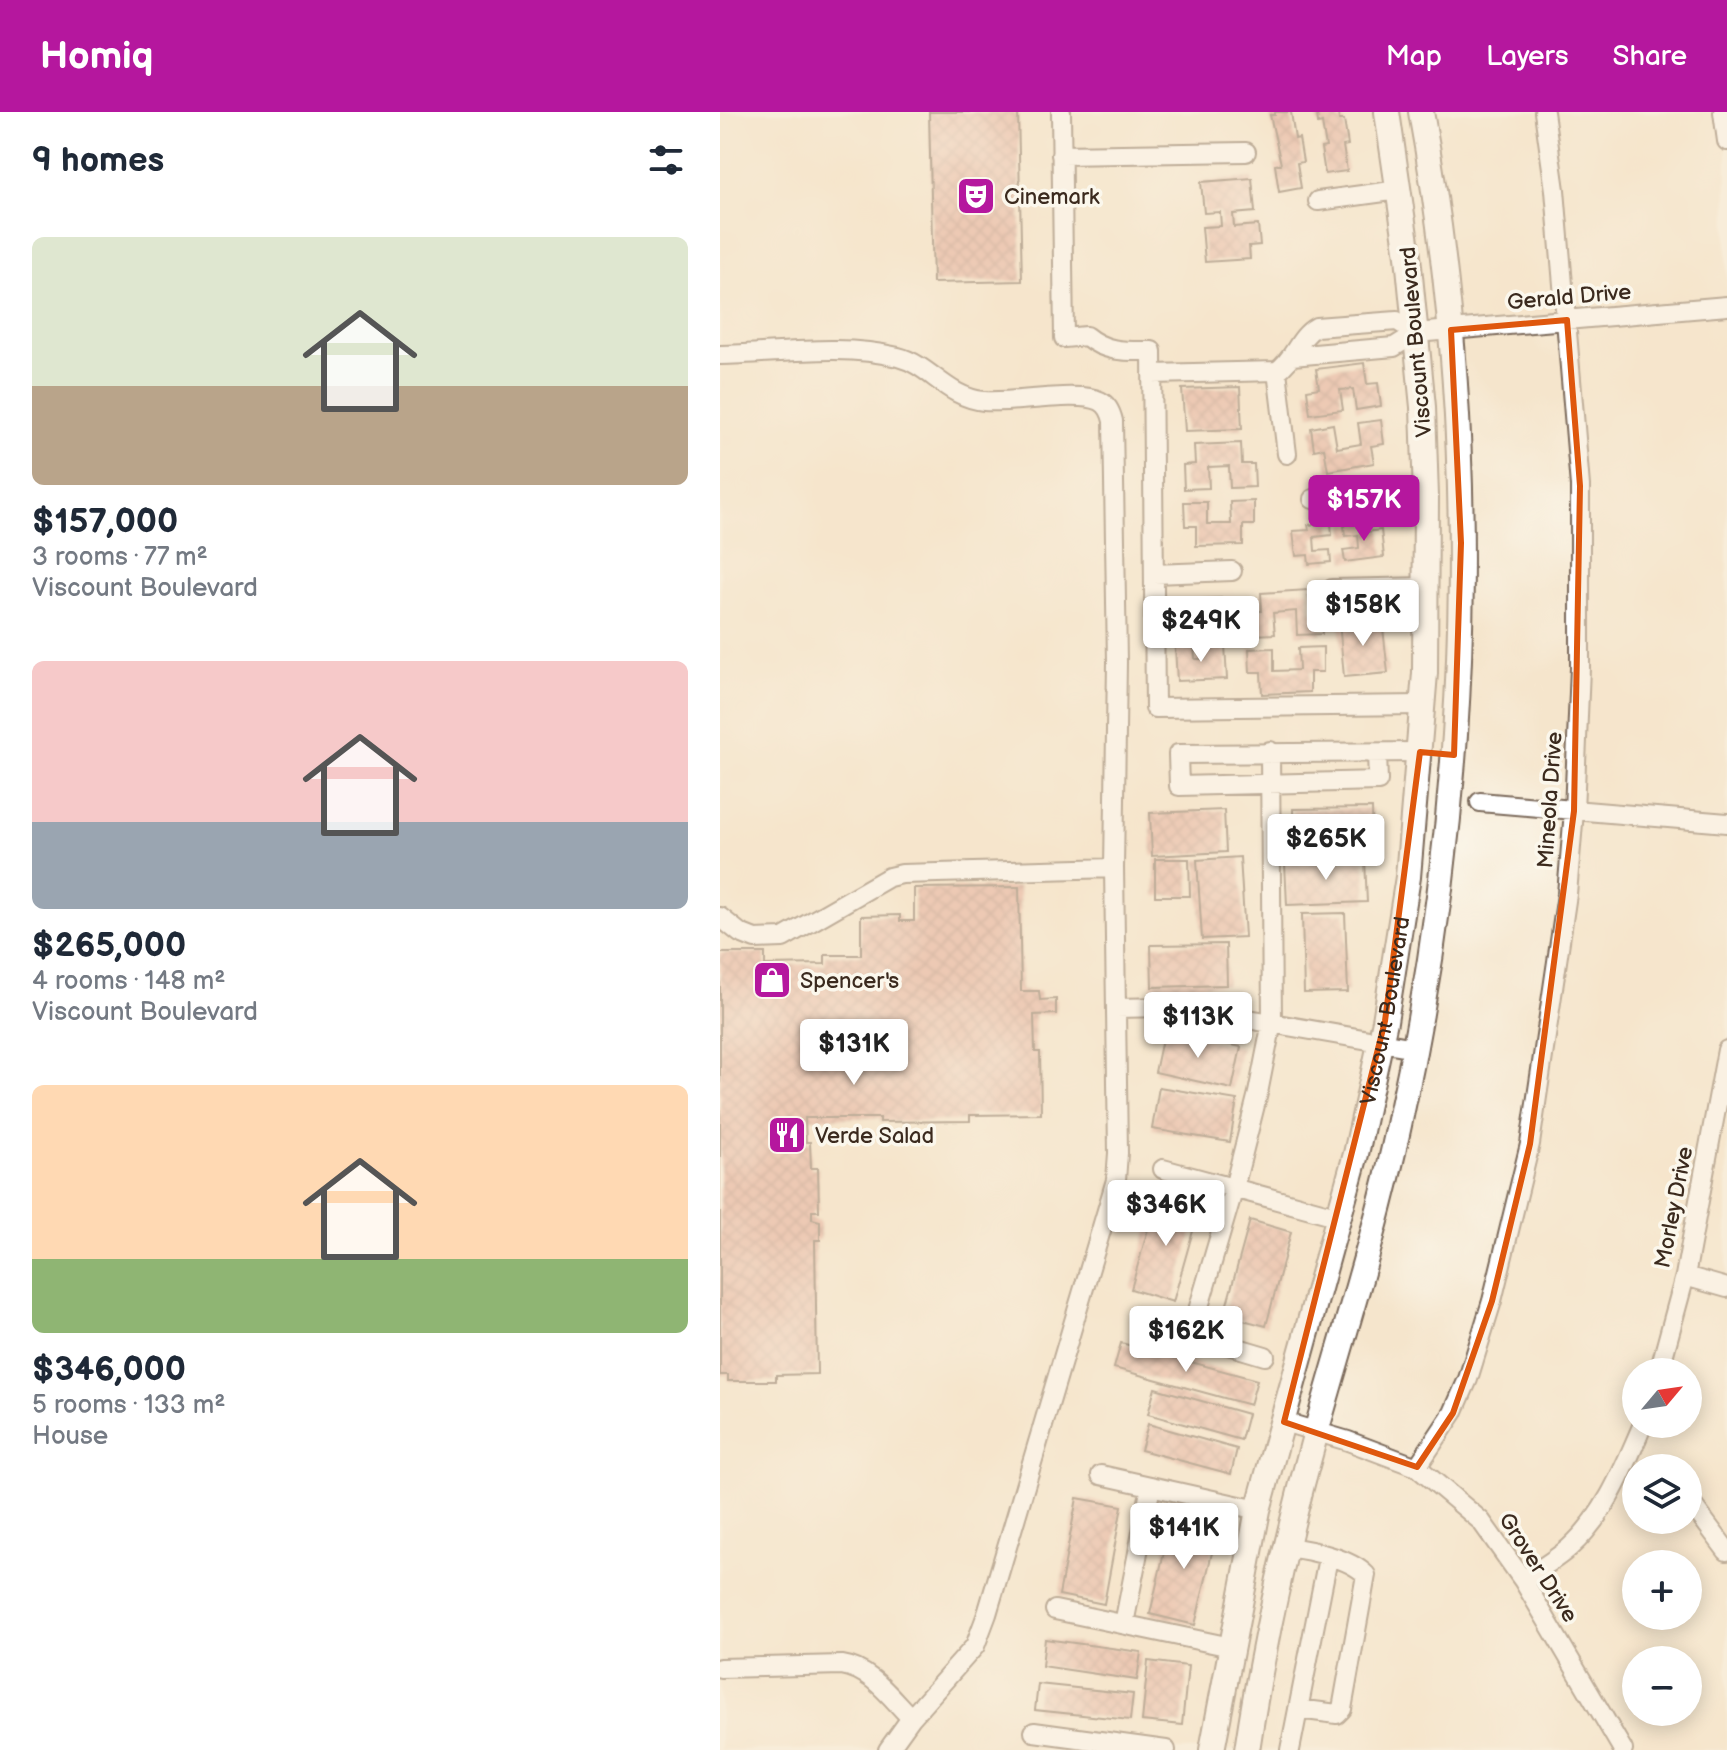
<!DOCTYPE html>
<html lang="en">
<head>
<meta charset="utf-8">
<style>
	:root { --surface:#fff; --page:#f6f6f7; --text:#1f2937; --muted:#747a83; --accent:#b5179e }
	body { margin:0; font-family:"Balsamiq Sans",sans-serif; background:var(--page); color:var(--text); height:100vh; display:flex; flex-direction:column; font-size:30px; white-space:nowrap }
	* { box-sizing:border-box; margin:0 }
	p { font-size:26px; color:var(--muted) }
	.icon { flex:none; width:44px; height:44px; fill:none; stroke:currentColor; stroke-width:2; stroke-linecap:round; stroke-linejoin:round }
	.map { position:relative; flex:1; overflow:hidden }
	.drawer { display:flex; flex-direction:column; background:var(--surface); width:720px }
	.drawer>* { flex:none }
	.needle { width:52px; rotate:61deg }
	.tools { position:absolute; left:902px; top:1246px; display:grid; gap:16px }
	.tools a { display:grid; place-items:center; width:80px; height:80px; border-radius:50%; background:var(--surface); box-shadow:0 4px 20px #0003; font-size:40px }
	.price { position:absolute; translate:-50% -68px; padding:0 18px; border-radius:8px; background:#fff; color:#222; font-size:26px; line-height:52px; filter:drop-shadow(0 2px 4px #0008) }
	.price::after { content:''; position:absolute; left:50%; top:48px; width:24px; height:18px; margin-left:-12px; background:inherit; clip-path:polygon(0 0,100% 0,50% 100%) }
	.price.current { background:var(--accent); color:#fff }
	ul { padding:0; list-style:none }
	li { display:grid; align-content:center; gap:16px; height:424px; padding:0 32px }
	li span { display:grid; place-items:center; height:248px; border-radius:12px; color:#555 }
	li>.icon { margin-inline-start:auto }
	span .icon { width:144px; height:144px; fill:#fffc; stroke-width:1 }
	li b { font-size:34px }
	h2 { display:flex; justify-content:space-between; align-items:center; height:96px; padding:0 32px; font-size:34px }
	header { display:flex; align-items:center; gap:48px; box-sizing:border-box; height:112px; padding:0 40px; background:var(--accent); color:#fff }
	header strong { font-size:38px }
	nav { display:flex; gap:44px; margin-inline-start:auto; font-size:28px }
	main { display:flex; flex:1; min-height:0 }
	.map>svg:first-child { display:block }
	.building { fill:url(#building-cross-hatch) }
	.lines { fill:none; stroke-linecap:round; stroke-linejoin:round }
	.minor-casing { stroke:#7c6b5b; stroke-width:22 }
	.major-casing { stroke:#7c6b5b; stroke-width:28 }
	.minor { stroke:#fff; stroke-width:18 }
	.major { stroke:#fff; stroke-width:24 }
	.marked { fill:none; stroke:#df570d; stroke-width:6; stroke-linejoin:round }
	.labels { text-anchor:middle; stroke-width:7; stroke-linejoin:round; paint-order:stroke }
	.poi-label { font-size:22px; fill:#3b2a1e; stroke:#fbf7ec; text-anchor:start }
	.street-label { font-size:22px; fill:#3b2a1e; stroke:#fbf7ec }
</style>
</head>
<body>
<header>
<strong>Homiq</strong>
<nav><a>Map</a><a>Layers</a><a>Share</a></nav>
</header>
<main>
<section class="drawer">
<h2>9 homes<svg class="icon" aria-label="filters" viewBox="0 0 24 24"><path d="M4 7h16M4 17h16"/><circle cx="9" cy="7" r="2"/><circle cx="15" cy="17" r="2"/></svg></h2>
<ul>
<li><span style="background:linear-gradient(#dfe7d0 60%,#b9a48a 0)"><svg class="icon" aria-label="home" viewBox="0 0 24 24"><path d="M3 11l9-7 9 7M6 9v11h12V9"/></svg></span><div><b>$157,000</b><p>3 rooms · 77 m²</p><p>Viscount Boulevard</p></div></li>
<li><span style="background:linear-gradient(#f6c9c9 65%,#9aa5b1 0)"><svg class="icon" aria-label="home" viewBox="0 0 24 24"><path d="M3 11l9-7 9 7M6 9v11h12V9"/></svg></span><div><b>$265,000</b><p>4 rooms · 148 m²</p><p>Viscount Boulevard</p></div></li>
<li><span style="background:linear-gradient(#ffd9b3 70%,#8fb573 0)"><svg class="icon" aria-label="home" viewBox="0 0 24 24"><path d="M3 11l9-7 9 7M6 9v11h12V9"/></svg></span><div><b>$346,000</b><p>5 rooms · 133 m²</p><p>House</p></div></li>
</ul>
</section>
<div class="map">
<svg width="1007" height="1638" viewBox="0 0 1007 1638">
	<defs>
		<pattern id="building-cross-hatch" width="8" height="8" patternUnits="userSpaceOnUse" patternTransform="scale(2)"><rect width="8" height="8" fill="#e2a797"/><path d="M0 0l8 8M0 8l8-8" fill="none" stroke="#b8887b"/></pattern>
	</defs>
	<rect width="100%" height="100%" fill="#fbf7ec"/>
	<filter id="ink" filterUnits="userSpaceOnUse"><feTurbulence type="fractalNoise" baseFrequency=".0125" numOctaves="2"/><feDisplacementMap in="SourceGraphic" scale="16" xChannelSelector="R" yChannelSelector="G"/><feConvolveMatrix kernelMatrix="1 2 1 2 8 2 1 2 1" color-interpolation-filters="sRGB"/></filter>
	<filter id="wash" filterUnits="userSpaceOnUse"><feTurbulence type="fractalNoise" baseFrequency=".006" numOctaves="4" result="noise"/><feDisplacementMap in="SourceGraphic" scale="32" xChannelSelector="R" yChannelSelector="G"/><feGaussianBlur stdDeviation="1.8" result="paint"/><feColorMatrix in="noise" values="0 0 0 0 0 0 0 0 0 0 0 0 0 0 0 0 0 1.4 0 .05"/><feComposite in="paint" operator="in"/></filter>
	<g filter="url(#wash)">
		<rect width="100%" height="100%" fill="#f5e5cc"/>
		<g id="blocks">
			<path class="building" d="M209 0H298L302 169 213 171Z
				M555 0H571L575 27 579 26 583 50 577 51 581 76 559 80 555 53 561 52 550 3H555Z
				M597 0H618L619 8H624L628 33 623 34 627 59 605 62 601 36 606 35 602 11 598 12Z
				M532 66 535 100 513 102 514 115 538 113 540 133 529 134 530 147 485 150 482 115 501 114 500 100 484 101 481 70Z
				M644 251 647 272 658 271 661 294 636 298 633 277 620 278 623 298 590 302 587 278 599 276 596 257Z
				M520 275 522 317 465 319 462 277Z
				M661 308 664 332 651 334 654 351 608 359 604 336 594 338 591 316 613 312 617 336 641 332 638 311Z
				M521 331 522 352H534L535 375 510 376 509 354 488 355 489 376 464 377 463 353 475 352 474 333Z
				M534 389V413H523V433L476 434V414H465L464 390H487V412H511L510 390Z
				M646 410 647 420 661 418 664 445 625 450 623 438 639 436 638 423 625 424 624 413Z
				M611 411 612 423 594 425 595 439 610 438 611 450 589 452 588 443 576 444 573 419 589 418 588 413Z
				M588 478 590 499 600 498 602 522 577 523 576 499 553 501 555 522 531 523 529 499H542L541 481Z
				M501 486 502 502H510V519L484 520 483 506H475V519L451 520 450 503H460L459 488Z
				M638 507 639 518 647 517 646 508 662 507 668 561 624 565 619 509Z
				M474 533 475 547H484V534L505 533 507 567 457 569 455 534Z
				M603 535V560H590V580L542 582 541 560H530L529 537 554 536V559L579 558 578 536Z
				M652 696 653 738 574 739 573 697Z
				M504 698 506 740 432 744 430 701Z
				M520 745 525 825 482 827 477 748Z
				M435 747H469L470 784H435Z
				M645 748 647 790 567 793 565 751Z
				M299 775 301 879H319L320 888 336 887V902L314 903 315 940H320L321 1002 250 1003V1009L160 1010V1006H85L86 1030H90L91 1056H98L99 1099H92V1107L100 1109V1128H95L97 1262 56 1263V1269H8V1263H0V841H45V853L105 852V843H141V804L180 803V809H194V776Z
				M625 801 628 880 584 881 582 802Z
				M506 832 507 873 432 875 431 833Z
				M444 918 521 935 512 977 435 960Z
				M439 975 517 988 510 1030 432 1017Z
				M438 1082 480 1094 453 1190 411 1177Z
				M530 1108 571 1120 546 1214 504 1203Z
				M401 1231 537 1268 530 1293 394 1256Z
				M435 1276 528 1302 521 1328 428 1302Z
				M428 1312 517 1337 511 1362 421 1338Z
				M357 1386 402 1394 384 1492 339 1483Z
				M452 1405 498 1415 475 1513 430 1502Z
				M325 1527 421 1540 417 1568 322 1554Z
				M428 1549 468 1554 462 1613 422 1609Z
				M318 1572 413 1582 410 1608 315 1598Z"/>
		</g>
	</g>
	<g filter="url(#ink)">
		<use href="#blocks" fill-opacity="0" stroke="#7c6b5b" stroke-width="2"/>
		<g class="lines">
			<g class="minor-casing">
				<path id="minor" d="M341 0 344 226 366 224C386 241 407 239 432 239L435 596 703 593
					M1003 0 1007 29
					M341 43 526 40
					M598 89 679 78
					M696 221 1007 194
					M0 243C58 242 120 231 178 245 210 253 226 285 264 289 291 292 358 278 380 289 388 293 391 300 393 309L397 550 394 756 398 1041 396 1068 267 1502 255 1534 191 1606 168 1638
					M572 244 674 235 696 221
					M557 259 567 342
					M432 262 557 259C574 248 578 225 596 215L677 209 696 221
					M593 387 706 385
					M434 462 512 459
					M612 477 707 475
					M657 641 658 669 459 674 458 642 700 640
					M760 690 1007 711
					M0 805 20 821 35 827 63 826 169 765 182 762 394 756
					M396 896 446 895 476 898 695 936
					M443 1057 620 1105
					M965 1164 1007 1176
					M427 1209 545 1244
					M471 1222 514 1076 538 981 552 910 550 639
					M939 1260 965 1164 1007 938
					M564 1310 628 1329 697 1355 761 1409 803 1468 903 1638
					M697 1355 733 1301 748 1267 772 1189 810 1032 847 782 854 699 860 556V374L835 78 824 0
					M381 1363 538 1398
					M968 1387 1007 1439
					M567 1435C590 1438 630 1446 646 1463L622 1597 617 1602 578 1597
					M803 1468C818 1458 835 1448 849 1436 886 1403 904 1356 923 1312
					M335 1498 511 1535
					M404 1512 431 1374
					M0 1556 122 1553C151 1557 171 1586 191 1606
					M314 1620 446 1638
					M570 1638 608 1446"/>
			</g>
			<g class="major-casing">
				<g id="major">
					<path id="s1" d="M492 1638 538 1398 636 1042 665 909 688 765 705 561 706 385 703 295 688 144 667 0"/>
					<path d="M527 1638C543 1531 567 1424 596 1320 625 1217 657 1117 679 1013 752 681 762 335 701 0"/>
				</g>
			</g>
			<use href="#minor" class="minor"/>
			<use href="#major" class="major"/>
		</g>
	</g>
	<path d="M0 0H1007V1638H0ZM847 208 860 374 854 699 810 1032 772 1189 733 1301 697 1355 564 1310 665 909 700 640 734 643 741 431 731 218Z" fill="#f5e5cc" fill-opacity=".55" fill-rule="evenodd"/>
	<path class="marked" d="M847 208 860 374 854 699 810 1032 772 1189 733 1301 697 1355 564 1310 665 909 700 640 734 643 741 431 731 218Z"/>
	<defs>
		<g id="theatre-square" transform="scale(2)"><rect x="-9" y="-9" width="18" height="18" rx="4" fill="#b5179e" stroke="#fbf7ec"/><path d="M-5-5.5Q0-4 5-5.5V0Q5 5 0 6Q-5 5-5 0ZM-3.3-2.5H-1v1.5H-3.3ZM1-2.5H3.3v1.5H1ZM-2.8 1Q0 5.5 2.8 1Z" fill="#fff"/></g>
		<g id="shop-square" transform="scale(2)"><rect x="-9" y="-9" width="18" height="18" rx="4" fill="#b5179e" stroke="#fbf7ec"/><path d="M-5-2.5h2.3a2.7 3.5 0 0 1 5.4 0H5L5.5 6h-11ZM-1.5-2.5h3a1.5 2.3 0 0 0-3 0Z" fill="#fff"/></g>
		<g id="restaurant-square" transform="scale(2)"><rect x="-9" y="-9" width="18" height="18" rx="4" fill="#b5179e" stroke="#fbf7ec"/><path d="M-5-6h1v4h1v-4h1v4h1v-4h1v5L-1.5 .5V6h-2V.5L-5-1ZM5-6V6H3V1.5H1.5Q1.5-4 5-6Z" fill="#fff"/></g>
	</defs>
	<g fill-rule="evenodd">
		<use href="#theatre-square" x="256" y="84"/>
		<use href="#shop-square" x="52" y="868"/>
		<use href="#restaurant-square" x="67" y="1023"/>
	</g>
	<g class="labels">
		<g class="poi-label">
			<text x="284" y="92">Cinemark</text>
			<text x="80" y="876">Spencer's</text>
			<text x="95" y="1031">Verde Salad</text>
		</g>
		<g class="street-label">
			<text transform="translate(849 184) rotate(-5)" y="8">Gerald Drive</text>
			<text transform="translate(695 230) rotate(-95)" y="8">Viscount Boulevard</text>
			<text transform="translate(829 688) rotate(-86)" y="8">Mineola Drive</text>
			<text dy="8" stroke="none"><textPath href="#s1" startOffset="760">Viscount Boulevard</textPath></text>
			<text transform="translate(953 1095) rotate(-79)" y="8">Morley Drive</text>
			<text transform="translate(819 1455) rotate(57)" y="8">Grover Drive</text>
		</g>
	</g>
</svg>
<div class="tools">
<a><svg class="needle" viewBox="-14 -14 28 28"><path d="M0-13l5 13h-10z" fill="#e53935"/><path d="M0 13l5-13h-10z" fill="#747a83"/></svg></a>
<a><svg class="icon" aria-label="layers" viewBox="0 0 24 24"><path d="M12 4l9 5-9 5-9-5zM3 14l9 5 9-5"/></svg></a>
<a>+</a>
<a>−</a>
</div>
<b class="price current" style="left:644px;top:431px">$157K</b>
<b class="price" style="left:643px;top:536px">$158K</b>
<b class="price" style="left:481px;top:552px">$249K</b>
<b class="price" style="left:606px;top:770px">$265K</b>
<b class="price" style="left:478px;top:948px">$113K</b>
<b class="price" style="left:134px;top:975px">$131K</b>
<b class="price" style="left:446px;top:1136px">$346K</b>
<b class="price" style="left:466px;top:1262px">$162K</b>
<b class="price" style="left:464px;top:1459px">$141K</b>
</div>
</main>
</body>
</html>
